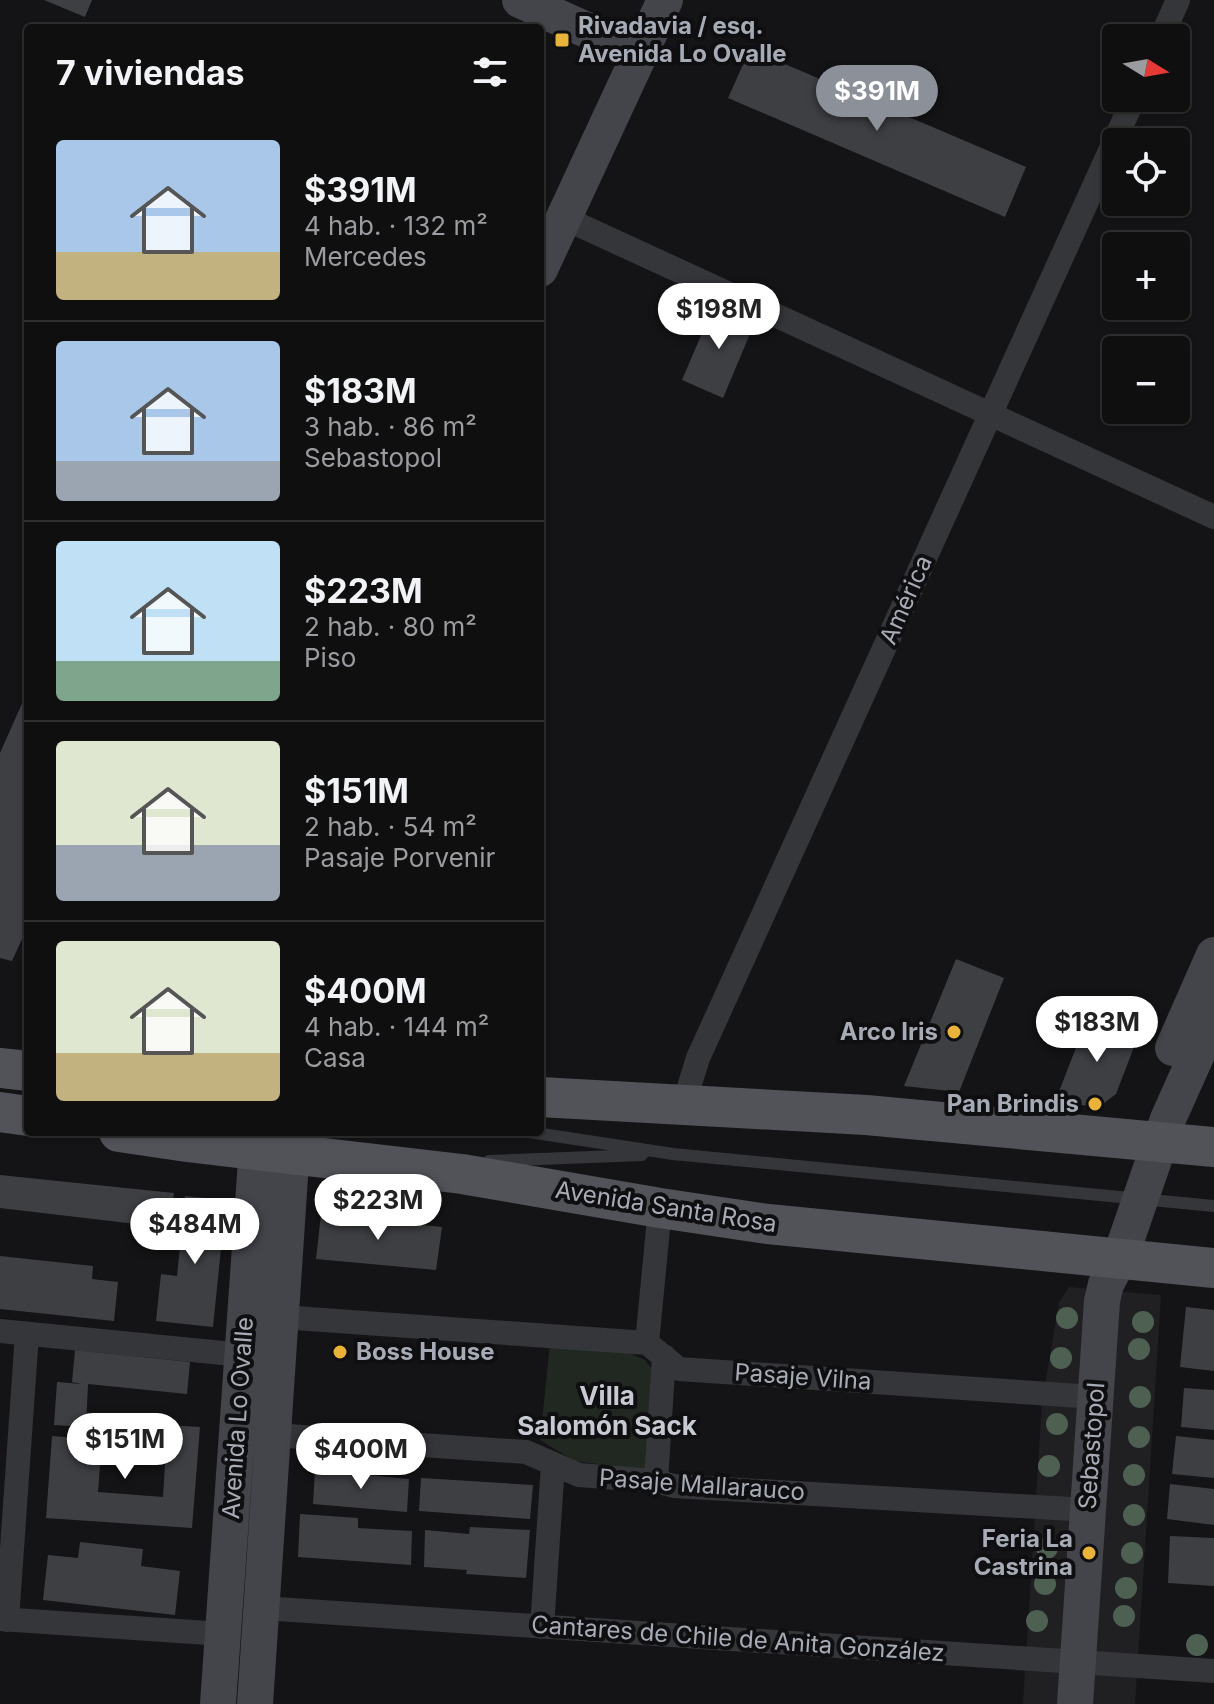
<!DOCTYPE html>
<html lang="es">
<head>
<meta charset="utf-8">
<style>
	:root { --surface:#0f0f10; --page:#1d1d1e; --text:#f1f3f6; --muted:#9b9c9f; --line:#2f2f30; --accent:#8c9099 }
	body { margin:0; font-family:Inter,sans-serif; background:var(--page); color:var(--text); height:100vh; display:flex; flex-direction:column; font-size:30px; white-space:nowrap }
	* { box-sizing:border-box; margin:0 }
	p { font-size:26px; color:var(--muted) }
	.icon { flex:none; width:44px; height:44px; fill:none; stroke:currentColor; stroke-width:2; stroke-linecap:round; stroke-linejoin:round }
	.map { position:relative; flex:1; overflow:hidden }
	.sheet { position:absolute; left:24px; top:24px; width:520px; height:1112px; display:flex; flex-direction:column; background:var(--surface); border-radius:8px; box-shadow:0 2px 6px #0004,0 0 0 2px var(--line) }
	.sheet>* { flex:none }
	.needle { width:52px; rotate:101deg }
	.buttons { position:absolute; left:1102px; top:24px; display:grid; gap:16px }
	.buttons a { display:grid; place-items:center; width:88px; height:88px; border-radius:8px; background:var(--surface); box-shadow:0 2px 6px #0004,0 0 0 2px var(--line); font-size:40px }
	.price { position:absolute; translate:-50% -68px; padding:0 18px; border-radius:28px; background:#fff; color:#222; font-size:26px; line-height:52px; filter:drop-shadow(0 2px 4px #0008) }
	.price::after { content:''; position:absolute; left:50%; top:48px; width:24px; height:18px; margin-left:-12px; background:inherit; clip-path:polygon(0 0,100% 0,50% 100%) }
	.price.current { background:var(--accent); color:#fff }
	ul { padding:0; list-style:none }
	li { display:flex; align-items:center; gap:24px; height:200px; padding:0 32px }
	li+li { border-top:2px solid var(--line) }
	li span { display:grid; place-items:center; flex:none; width:224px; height:160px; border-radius:8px; color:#555 }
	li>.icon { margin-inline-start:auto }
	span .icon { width:96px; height:96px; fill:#fffc; stroke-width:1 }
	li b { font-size:34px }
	h2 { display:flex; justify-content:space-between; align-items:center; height:96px; padding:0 32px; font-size:34px }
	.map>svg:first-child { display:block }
	.built { fill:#202023 }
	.green { fill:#202821 }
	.building { fill:#3e3f43 }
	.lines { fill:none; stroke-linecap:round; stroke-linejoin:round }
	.lane { stroke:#35363a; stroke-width:12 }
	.street { stroke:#35363a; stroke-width:24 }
	.secondary { stroke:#43454a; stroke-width:36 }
	.primary { stroke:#515359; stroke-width:40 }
	.tree { fill:#4e6051 }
	.poi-dot { fill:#e9b238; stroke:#0f0f11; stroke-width:3 }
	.labels { text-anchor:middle; stroke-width:8; stroke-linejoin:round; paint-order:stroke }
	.poi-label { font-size:24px; font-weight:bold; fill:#a6abb5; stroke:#0f0f11; text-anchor:end }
	.street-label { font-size:24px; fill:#a6abb5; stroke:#0f0f11 }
	.neighbourhood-label { font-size:26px; font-weight:bold; fill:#c7cad2; stroke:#0f0f11 }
</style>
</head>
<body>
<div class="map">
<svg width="1214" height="1704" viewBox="0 0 1214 1704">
	<rect width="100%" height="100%" fill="#141416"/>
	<path class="built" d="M1069 1287 1161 1295 1135 1704H1023L1042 1403 1059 1303Z"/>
	<path class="green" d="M550 1344 627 1352 645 1360 661 1381 649 1471 575 1461 540 1440Z"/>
	<path class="building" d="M44 0H92L85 17Z
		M750 49 1026 167 1005 217 728 98Z
		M714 305 755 322 723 398 682 380Z
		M28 690V926L12 961 0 958V753Z
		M956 959 1004 978 959 1092 904 1086Z
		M1089 1014 1139 1034 1116 1094 1099 1107 1055 1102Z
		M0 1175 174 1193 170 1228 0 1208Z
		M185 1196 226 1200 213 1327 156 1321 161 1274 177 1276Z
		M321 1214 442 1227 436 1270 316 1259Z
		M0 1256 93 1266 92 1279 118 1282 114 1321 0 1309Z
		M1186 1307 1214 1310V1371L1180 1367Z
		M75 1350 190 1362 187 1394 88 1384 86 1427 54 1425 57 1382 82 1384 72 1382Z
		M1184 1388 1214 1390V1430L1181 1427Z
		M150 1424 200 1427 192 1528 46 1518 52 1436 102 1440 98 1492 163 1497 165 1464 148 1462Z
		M1176 1436 1214 1440V1478L1172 1474Z
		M315 1470 409 1479 407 1512 313 1504Z
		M421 1478 533 1485 530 1519 419 1511Z
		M1170 1484 1214 1489V1525L1167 1519Z
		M300 1514 358 1518V1528L412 1531 411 1565 298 1557Z
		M470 1527 530 1530 526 1578 466 1574 467 1570 424 1567 425 1530 469 1534Z
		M1170 1536 1214 1538V1586L1168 1583Z
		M80 1542 143 1549 141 1566 180 1571 175 1615 43 1600 48 1555 78 1558Z"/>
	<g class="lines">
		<path class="lane" d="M529 1132 673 1154 1214 1206
			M489 1161 642 1155"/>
		<path class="street" d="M1161 38 1178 0
			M564 218 1214 517
			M684 1103 698 1058 1134 98
			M281 1317 647 1343 679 1369 1095 1397
			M0 1331 243 1355
			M647 1343 660 1208
			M273 1435 526 1452 579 1475 656 1481 674 1486 1088 1510
			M656 1481 664 1356
			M262 1608 1214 1671
			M0 1619 223 1634
			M7 1620 27 1334
			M542 1627 553 1464"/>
		<path class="secondary" d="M520 0 640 54
			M540 269 665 0
			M1173 1048 1214 955
			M218 1704 258 1132
			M255 1704 293 1132
			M1075 1704 1102 1301 1106 1284 1120 1258 1168 1119 1214 1016"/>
		<path class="primary" d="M0 1068 28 1071
			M540 1097 866 1115 1214 1147
			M0 1112 28 1116
			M119 1132 187 1142 462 1174 660 1208 768 1224 1214 1268"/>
	</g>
	<g class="tree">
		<circle cx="1067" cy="1318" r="11"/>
		<circle cx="1143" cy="1322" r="11"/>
		<circle cx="1139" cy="1349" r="11"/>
		<circle cx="1061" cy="1358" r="11"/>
		<circle cx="1140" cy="1397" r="11"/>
		<circle cx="1057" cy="1424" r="11"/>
		<circle cx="1139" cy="1437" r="11"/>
		<circle cx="1049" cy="1466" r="11"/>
		<circle cx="1134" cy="1475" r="11"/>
		<circle cx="1134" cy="1515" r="11"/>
		<circle cx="1047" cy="1548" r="11"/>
		<circle cx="1132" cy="1553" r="11"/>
		<circle cx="1045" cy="1584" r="11"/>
		<circle cx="1126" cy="1588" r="11"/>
		<circle cx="1124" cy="1616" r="11"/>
		<circle cx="1037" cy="1621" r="11"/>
		<circle cx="1197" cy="1645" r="11"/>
	</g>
	<g class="poi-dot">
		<rect x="554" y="32" width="16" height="16" rx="4"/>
		<circle cx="954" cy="1032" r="8"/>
		<circle cx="1095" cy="1104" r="8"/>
		<circle cx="340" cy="1352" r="8"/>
		<circle cx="1089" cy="1553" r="8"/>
	</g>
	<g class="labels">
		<g class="poi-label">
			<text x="578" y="34" text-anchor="start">Rivadavia / esq.<tspan x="578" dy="28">Avenida Lo Ovalle</tspan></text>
			<text x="938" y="1040">Arco Iris</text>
			<text x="1079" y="1112">Pan Brindis</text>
			<text x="356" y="1360" text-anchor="start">Boss House</text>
			<text x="1073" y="1547">Feria La<tspan x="1073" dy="28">Castrina</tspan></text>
		</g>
		<g class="street-label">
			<text transform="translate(906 600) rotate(-66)" y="8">América</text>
			<text transform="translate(666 1207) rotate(9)" y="8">Avenida Santa Rosa</text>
			<text transform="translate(803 1377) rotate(4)" y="8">Pasaje Vilna</text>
			<text transform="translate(238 1418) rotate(-86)" y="8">Avenida Lo Ovalle</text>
			<text transform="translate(1092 1446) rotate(-86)" y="8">Sebastopol</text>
			<text transform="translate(702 1485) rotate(4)" y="8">Pasaje Mallarauco</text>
			<text transform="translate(738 1639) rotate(4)" y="8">Cantares de Chile de Anita González</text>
		</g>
		<g class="neighbourhood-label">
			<text x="607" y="1405">Villa<tspan x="607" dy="30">Salomón Sack</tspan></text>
		</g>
	</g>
</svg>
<div class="buttons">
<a><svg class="needle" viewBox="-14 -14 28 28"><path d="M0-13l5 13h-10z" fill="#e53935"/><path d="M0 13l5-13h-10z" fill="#9b9c9f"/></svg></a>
<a><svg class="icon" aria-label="locate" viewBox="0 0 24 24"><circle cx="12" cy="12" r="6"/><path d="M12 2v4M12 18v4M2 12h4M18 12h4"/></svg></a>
<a>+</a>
<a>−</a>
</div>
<b class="price current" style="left:877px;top:133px">$391M</b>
<b class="price" style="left:719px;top:351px">$198M</b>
<b class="price" style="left:1097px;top:1064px">$183M</b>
<b class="price" style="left:378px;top:1242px">$223M</b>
<b class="price" style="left:195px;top:1266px">$484M</b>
<b class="price" style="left:125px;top:1481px">$151M</b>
<b class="price" style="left:361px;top:1491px">$400M</b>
<section class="sheet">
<h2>7 viviendas<svg class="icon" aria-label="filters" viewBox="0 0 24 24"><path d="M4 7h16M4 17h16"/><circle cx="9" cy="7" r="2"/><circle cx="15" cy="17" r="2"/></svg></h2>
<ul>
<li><span style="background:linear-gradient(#a9c7e8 70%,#c2b280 0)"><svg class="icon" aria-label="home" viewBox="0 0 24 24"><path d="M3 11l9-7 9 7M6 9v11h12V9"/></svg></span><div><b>$391M</b><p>4 hab. · 132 m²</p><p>Mercedes</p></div></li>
<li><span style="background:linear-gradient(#a9c7e8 75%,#9aa5b1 0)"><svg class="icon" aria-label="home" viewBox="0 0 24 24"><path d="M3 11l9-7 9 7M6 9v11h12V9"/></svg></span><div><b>$183M</b><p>3 hab. · 86 m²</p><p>Sebastopol</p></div></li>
<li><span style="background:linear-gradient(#bfe0f5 75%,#7fa58c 0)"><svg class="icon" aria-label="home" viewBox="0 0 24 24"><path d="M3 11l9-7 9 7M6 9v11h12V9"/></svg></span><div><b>$223M</b><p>2 hab. · 80 m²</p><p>Piso</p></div></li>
<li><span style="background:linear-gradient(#dfe7d0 65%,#9aa5b1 0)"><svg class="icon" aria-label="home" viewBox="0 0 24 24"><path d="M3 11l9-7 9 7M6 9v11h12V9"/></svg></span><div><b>$151M</b><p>2 hab. · 54 m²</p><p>Pasaje Porvenir</p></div></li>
<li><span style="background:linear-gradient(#dfe7d0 70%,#c2b280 0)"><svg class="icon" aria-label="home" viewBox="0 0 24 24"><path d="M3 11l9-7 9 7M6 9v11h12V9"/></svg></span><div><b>$400M</b><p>4 hab. · 144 m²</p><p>Casa</p></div></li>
</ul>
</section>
</div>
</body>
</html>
